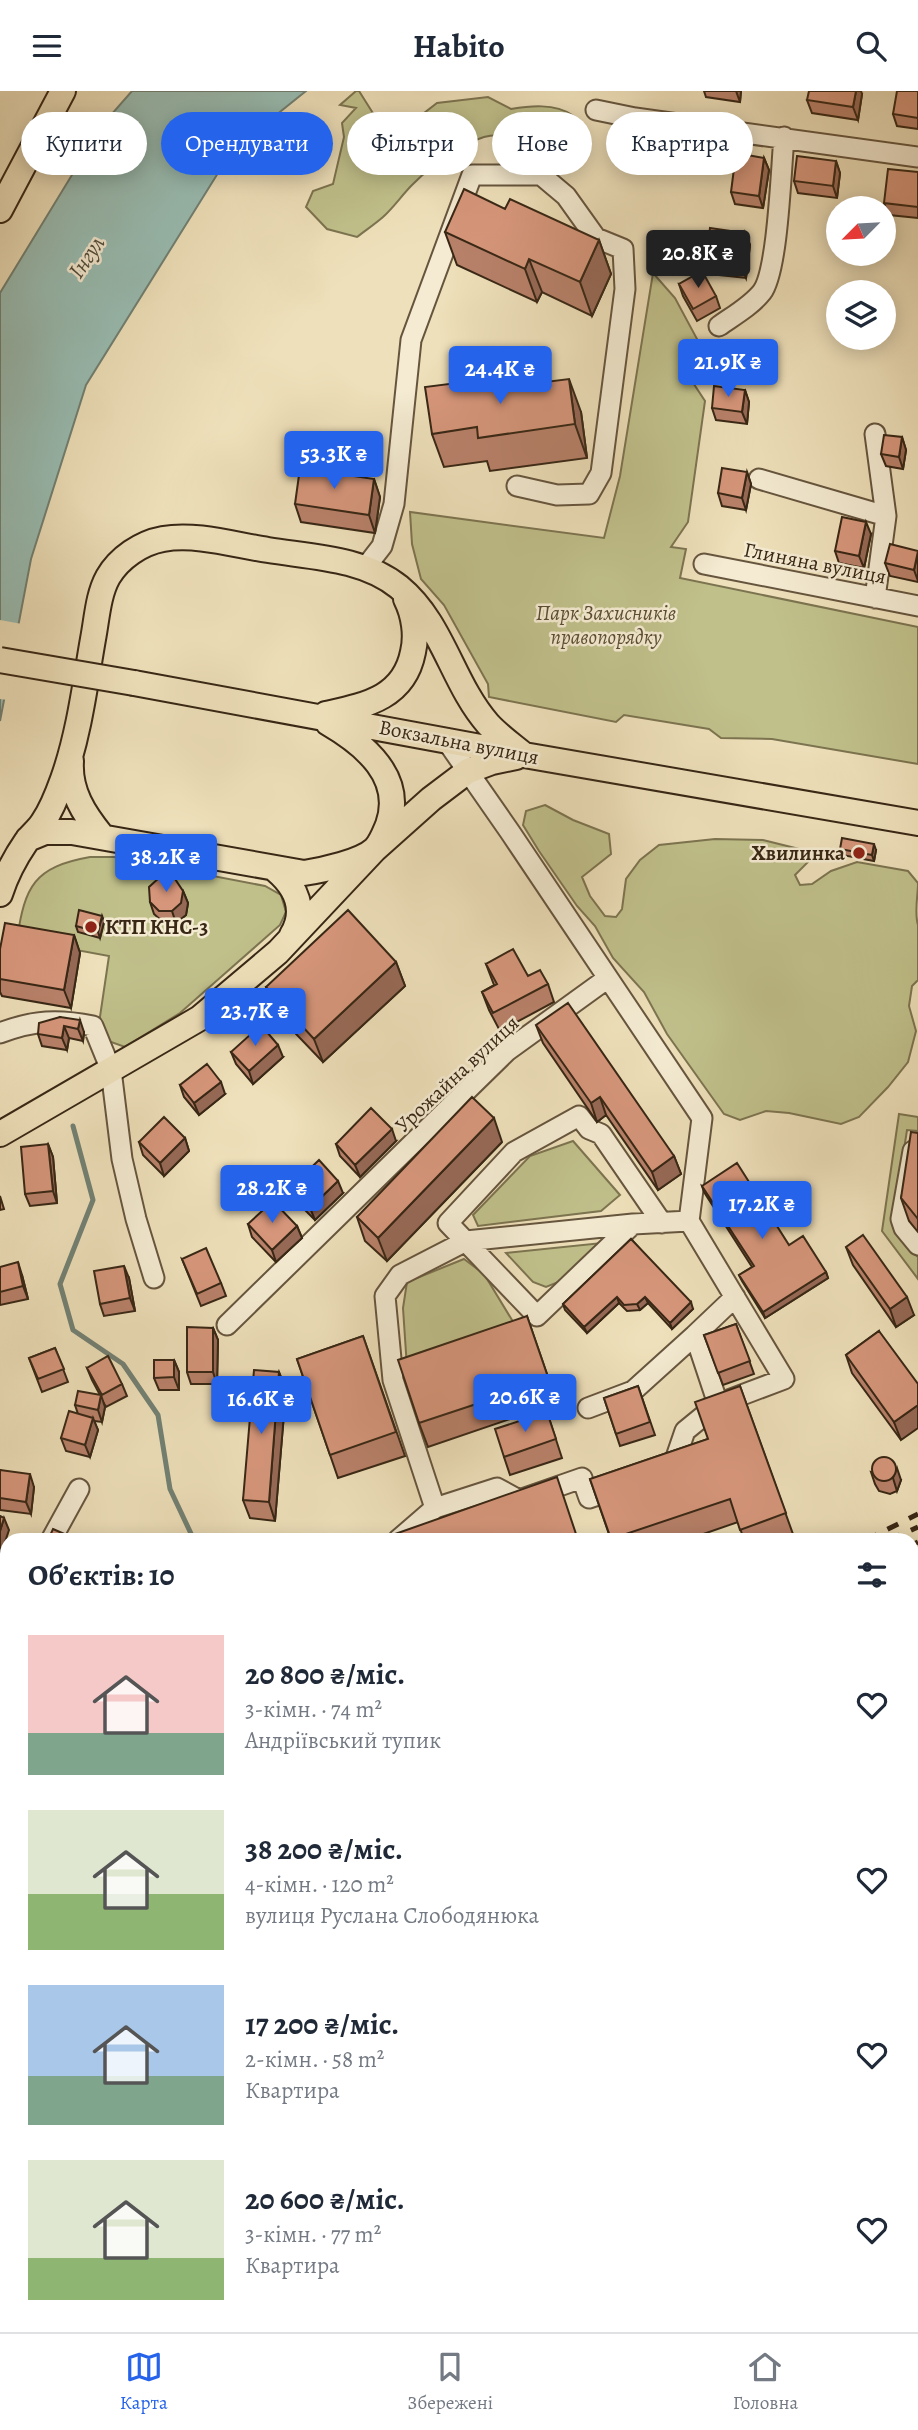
<!DOCTYPE html>
<html lang="uk">
<head>
<meta charset="utf-8">
<style>
	:root { --surface:#fff; --page:#f6f6f7; --text:#1f2937; --muted:#747a83; --line:#e0e1e3; --accent:#2563eb }
	body { margin:0; font-family:Alegreya,serif; background:var(--page); color:var(--text); height:100vh; display:flex; flex-direction:column; font-size:26px; white-space:nowrap }
	* { box-sizing:border-box; margin:0 }
	p { font-size:23px; color:var(--muted) }
	.icon { flex:none; width:38px; height:38px; fill:none; stroke:currentColor; stroke-width:2; stroke-linecap:round; stroke-linejoin:round }
	.map { position:relative; flex:1; overflow:hidden }
	.panel { position:absolute; left:0px; top:1442px; width:919px; height:800px; display:flex; flex-direction:column; background:var(--surface); border-radius:21px 21px 0 0; box-shadow:0 4px 18px #0003 }
	.panel>* { flex:none }
	.hud { position:absolute; left:21px; top:21px; width:877px; height:63px; display:flex; gap:14px }
	.needle { width:46px; rotate:246deg }
	.tools { position:absolute; left:826px; top:105px; display:grid; gap:14px }
	.tools a { display:grid; place-items:center; width:70px; height:70px; border-radius:50%; background:var(--surface); box-shadow:0 4px 18px #0003; font-size:35px }
	.price { position:absolute; translate:-50% -60px; padding:0 16px; border-radius:7px; background:var(--accent); color:#fff; font-size:23px; line-height:46px; filter:drop-shadow(0 2px 4px #0008) }
	.price::after { content:''; position:absolute; left:50%; top:42px; width:21px; height:16px; margin-left:-10px; background:inherit; clip-path:polygon(0 0,100% 0,50% 100%) }
	.price.selected { background:#222; color:#fff }
	ul { padding:0; list-style:none }
	li { display:flex; align-items:center; gap:21px; height:175px; padding:0 28px }
	li span { display:grid; place-items:center; flex:none; width:196px; height:140px; border-radius:0px; color:#555 }
	li>.icon { margin-inline-start:auto }
	span .icon { width:84px; height:84px; fill:#fffc; stroke-width:1 }
	li b { font-size:30px }
	h2 { display:flex; justify-content:space-between; align-items:center; height:84px; padding:0 28px; font-size:30px }
	.tag { padding:0 24px; border-radius:32px; background:var(--surface); box-shadow:0 4px 18px #0003; font-size:24px; line-height:63px }
	.tag.selected { background:var(--accent); color:#fff }
	header { display:flex; justify-content:space-between; align-items:center; height:91px; padding:0 28px; background:var(--surface); font-size:32px; font-weight:700 }
	.dock { display:flex; justify-content:space-around; align-items:center; height:98px; border-top:2px solid var(--line); background:var(--surface); font-size:19px; color:var(--muted) }
	.dock a { display:grid; justify-items:center; gap:4px }
	.dock .selected { color:var(--accent) }
	.map>svg:first-child { display:block }
	.green { fill:#c0c08b; stroke:#7c7450; stroke-width:2 }
	.water { fill:#99bdb3; stroke:#728174; stroke-width:2 }
	.pier { fill:#eee0ba }
	.lines { fill:none; stroke-linecap:round; stroke-linejoin:round }
	.stream { stroke:#728174; stroke-width:5 }
	.minor-casing { stroke:#66553e; stroke-width:23 }
	.major-casing { stroke:#382715; stroke-width:28 }
	.minor { stroke:#f4ebd2; stroke-width:19 }
	.major { stroke:#eee0ba; stroke-width:24 }
	.rail { stroke:#382715; stroke-width:5; stroke-dasharray:12 12; stroke-linecap:butt }
	.major-bridge-casing { stroke:#382715; stroke-width:28; stroke-linecap:butt }
	.major-bridge { stroke:#eee0ba; stroke-width:24 }
	.wall { fill:#b8816a; stroke:#382715; stroke-width:2 }
	.shaded-wall { fill:#966956; stroke:#382715; stroke-width:2 }
	.building { fill:#d6967b; stroke:#382715; stroke-width:2 }
	.poi-dot { fill:#8f2418; stroke:#f4ebd2; stroke-width:2.5 }
	.labels { text-anchor:middle; stroke-width:5; stroke-linejoin:round; paint-order:stroke }
	.street-label { font-size:21px; fill:#382715; stroke:#f4ebd2 }
	.park-label { font-size:21px; font-style:italic; fill:#5a4d32; stroke:#f4ebd2 }
	.poi-label { font-size:21px; font-weight:bold; fill:#382715; stroke:#f4ebd2; text-anchor:end }
	.water-label { font-size:23px; font-style:italic; fill:#504c3c; stroke:#f4ebd2 }
</style>
</head>
<body>
<header><svg class="icon" aria-label="menu" viewBox="0 0 24 24"><path d="M4 6h16M4 12h16M4 18h16"/></svg>Habito<svg class="icon" aria-label="search" viewBox="0 0 24 24"><circle cx="10" cy="10" r="6"/><path d="M15 15l6 6"/></svg></header>
<div class="map">
<svg width="918" height="2241" viewBox="0 0 918 2241">
	<rect width="100%" height="100%" fill="#eee0ba"/>
	<filter id="stains"><feTurbulence type="fractalNoise" baseFrequency=".00286" numOctaves="4"/><feColorMatrix values="0 0 0 0 .2 0 0 0 0 .09 0 0 0 0 .02 0 0 0 .5 -.17"/></filter>
	<radialGradient id="worn" r=".72"><stop offset=".6" stop-color="#630" stop-opacity="0"/><stop offset="1" stop-color="#630" stop-opacity=".3"/></radialGradient>
	<path class="green" d="M356 0H359L376 27 424 22 437 12 488 6 511 18C529 15 555 12 572 24 576 27 579 34 582 38 555 71 515 36 484 46 456 55 433 73 412 94 402 104 394 116 383 126 375 133 366 139 357 146L327 138 306 116 313 100 333 93 344 46 342 32 356 17 340 14Z
		M653 182 675 207 704 261 686 281 705 310 688 431 671 456 686 458 680 487 918 536V673L772 648 721 647 709 638 624 624 616 631 489 606 488 593 444 514 421 488 412 453 410 421 604 447 620 385Z
		M545 714 573 729 609 743 611 763 582 786 590 805 605 825 616 826 622 818 626 788 640 769 659 754 715 748 763 749 803 759 810 769 795 784 800 794 812 793 831 780 857 771 908 780 918 792C918 805 914 822 918 834V889L912 895 909 915 916 940 908 971 888 996 859 1026 841 1033 789 1022 766 1020 740 1029 724 1023 667 943 644 901 613 867 595 835 577 815 539 760 523 734 526 720Z
		M90 766H114L265 795 281 804 286 821 280 834 180 922 125 956 97 946 109 865 17 848C25 795 34 776 90 766Z
		M899 1023 918 1026V1040L907 1039 893 1129 898 1143 918 1166V1188L882 1140Z
		M573 1050 620 1104 601 1120 478 1135 473 1124 530 1065Z
		M602 1152 561 1190 546 1196 533 1191 506 1162Z
		M464 1168 484 1183 526 1252 408 1292 403 1217 407 1191Z
		M319 2235H498L501 2241H320Z
		M563 2235H635L633 2241H550Z"/>
	<path class="water" d="M132 0H306L245 49 223 74 86 294 31 468 0 630V202L103 33Z"/>
	<path class="pier" d="M0 529 22 533 8 609 0 608Z"/>
	<g class="lines">
		<path class="stream" d="M73 1035 93 1109 60 1193 73 1239 123 1273 158 1324 170 1398 194 1449
			M350 2235V2241"/>
		<g class="minor-casing">
			<path id="minor" d="M596 19 635 27 918 66
				M719 235C733 225 751 215 762 201 778 180 781 78 784 46
				M759 388 886 425
				M704 473 918 515
				M365 477 382 455 394 413 411 249 472 84H541L566 105 596 147 623 158 625 198 601 382 589 403 557 404 517 395
				M875 507 886 425 875 343
				M446 649 510 741 702 1027 689 1130 784 1288 718 1313 695 1244 735 1206
				M0 942C34 929 58 928 93 935L111 979 122 1068 136 1128 154 1187
				M918 1057 913 1060 901 1128 904 1137 918 1154
				M662 1132 601 1043 589 1038 579 1025 514 1061 448 1132 537 1225 633 1133 689 1130
				M227 1234 507 960 608 887
				M588 1317 633 1300 695 1244
				M670 1379 672 1378 685 1340 718 1313
				M435 1417 497 1397 519 1409 582 1387 589 1407 621 1396
				M51 1449 79 1398
				M398 1449 435 1417 393 1289 385 1205 400 1184 466 1150 633 1133
				M0 1474 7 1476
				M912 1895 918 1892
				M912 2048 918 2046
				M0 2127 2 2109 7 2093
				M689 2235 690 2241
				M875 2235 877 2241"/>
		</g>
		<g class="major-casing">
			<path id="major" d="M0 119 63 0
				M134 592 524 664 918 732
				M326 623C366 614 404 607 413 561 417 544 414 524 406 508
				M71 670C69 700 84 723 102 745
				M28 748 45 741H72L304 782C323 779 361 771 375 758 381 752 385 741 388 734 405 686 364 653 328 632
				M276 779C296 796 307 819 292 844
				M0 803C6 784 15 767 26 751 31 744 39 738 43 731 52 718 58 702 63 688 79 643 85 594 93 548 97 527 98 504 108 486 119 467 141 452 163 448 196 442 235 454 268 459 312 466 363 467 399 496 443 532 452 592 488 633 499 645 512 654 524 664
				M0 1043 200 927 278 861 375 758 431 708 468 680 492 671 516 666"/>
		</g>
		<use href="#minor" class="minor"/>
		<use href="#major" class="major"/>
		<path class="rail" d="M866 1449 918 1423
			M889 1449 918 1436
			M912 1454 918 1451
			M0 1959 7 1941"/>
		<g class="major-bridge-casing">
			<path id="major-bridge" d="M0 569 134 592"/>
		</g>
		<use href="#major-bridge" class="major-bridge"/>
	</g>
	<path class="wall" d="M704 0H741L740 11 706 6Z
		M918 0V38L897 35 893 23Z
		M862 3 858 29 812 22 807 9Z
		M764 67 769 79 763 117 735 113 731 101Z
		M836 70 840 82 837 107 798 102 794 90Z
		M918 81V127L889 124 884 112Z
		M505 118 599 149 611 183 592 225 542 201 537 211 457 174 445 141Z
		M745 142 750 154 746 187 710 183 706 171Z
		M679 193 716 205 720 217 697 230 683 205Z
		M512 285 516 295 581 321 587 367 490 380 487 370 444 376 432 343Z
		M745 299 749 311 747 333 716 329 712 317Z
		M902 346 906 359 903 378 886 375 881 363Z
		M747 381 751 393 746 419 722 415 718 402Z
		M374 388 380 406 375 442 301 431 295 413Z
		M871 443 864 477 839 472 835 460Z
		M918 460V491L890 485 885 472Z
		M840 758 876 759 874 770 842 764Z
		M183 800 188 812 186 824 176 832H164L154 823 150 811Z
		M102 825 104 831 100 847 78 841 76 835Z
		M74 844 80 862 71 917 2 905 0 901V858Z
		M396 871 405 895 323 971 274 920 266 896Z
		M486 873 528 885 548 893 554 911 500 940 489 919 482 901 494 894Z
		M60 926 84 941 83 950 69 947 67 959 42 955 38 943Z
		M536 934 674 1065 681 1083 658 1099 606 1024 597 1031 543 952Z
		M231 961 283 966 253 993 236 973Z
		M180 994 225 1003 199 1024 184 1006Z
		M918 1042V1141L909 1130 901 1107Z
		M185 1047 189 1060 164 1085 143 1064 139 1051Z
		M396 1050 360 1086 340 1065 336 1053Z
		M502 1051 387 1170 365 1150 357 1126Z
		M48 1053 53 1066 57 1112 30 1115 25 1103Z
		M702 1095 789 1154 826 1181 828 1187 765 1227 742 1190 739 1184 752 1176 704 1101Z
		M291 1096 343 1102 315 1129 295 1109Z
		M0 1105 4 1118 0 1119Z
		M248 1133 297 1135 302 1147 276 1171 252 1146Z
		M631 1148 693 1218 672 1238 648 1212 640 1219 627 1220 619 1212 587 1242 565 1219 563 1213Z
		M846 1156 914 1224 896 1236 853 1174Z
		M182 1168 221 1192 226 1205 201 1215Z
		M0 1176 22 1184 28 1208 0 1214Z
		M129 1187 135 1220 104 1225 100 1213Z
		M527 1225 557 1312 428 1356 419 1332Z
		M736 1233 754 1283 723 1294 704 1244Z
		M213 1237 218 1249 217 1293H191L187 1281Z
		M879 1240 901 1349 852 1282 846 1264Z
		M363 1245 405 1365 338 1387 297 1268Z
		M55 1257 68 1291 42 1301 29 1267Z
		M174 1269 179 1281V1299H159L154 1287Z
		M87 1277 122 1293 127 1305 106 1316 102 1309 105 1316 102 1331 94 1330 98 1339 90 1366 66 1360 61 1347 78 1323 75 1314 100 1304 92 1289Z
		M279 1281 286 1299 275 1430 250 1427 243 1409Z
		M638 1295 655 1344 620 1355 604 1307Z
		M740 1295 794 1446 786 1449H744L738 1431 686 1449H611L590 1388 708 1348Z
		M547 1321 562 1367 510 1384 504 1366Z
		M0 1379 34 1396 31 1423 0 1419Z
		M871 1381 901 1389 897 1400 890 1403 879 1400 875 1393Z
		M7 1607V1651L0 1654V1610Z
		M0 1705 6 1720 0 1722Z
		M912 2063 918 2094V2105L912 2106Z
		M918 2137V2179L912 2180V2138Z
		M918 2194V2234H917L913 2222Z
		M705 2235H743L744 2240 752 2241H706Z"/>
	<path class="shaded-wall" d="M736 0H741L740 11Z
		M856 0H861L862 3 858 29 853 16Z
		M764 67 769 79 763 117 759 105Z
		M836 70 840 82 837 107 833 95Z
		M745 142 750 154 746 187 741 175Z
		M599 149 611 183 592 225 580 191Z
		M529 168 542 201 537 211 525 178Z
		M569 288 581 321 587 367 575 333Z
		M745 299 749 311 747 333 742 321Z
		M902 346 906 359 903 378 899 366Z
		M747 381 751 393 746 419 742 407Z
		M374 388 380 406 375 442 369 424Z
		M866 431 871 443 864 477 859 465Z
		M918 462V490L914 479Z
		M874 753 876 759 874 770 872 764Z
		M183 800 188 812 186 824 176 832 172 820Z
		M102 825 104 831 100 847 98 841Z
		M74 844 80 862 71 917 64 899Z
		M396 871 405 895 323 971 314 948Z
		M80 929 84 941 83 950 78 938Z
		M64 935 69 947 67 959 62 947Z
		M278 954 283 966 253 993 249 980Z
		M221 991 225 1003 199 1024 194 1012Z
		M600 1006 606 1024 597 1031 591 1012Z
		M494 1027 502 1051 387 1170 378 1147Z
		M392 1038 396 1050 360 1086 355 1074Z
		M185 1047 189 1060 164 1085 160 1072Z
		M48 1053 53 1066 57 1112 53 1100Z
		M674 1065 681 1083 658 1099 652 1081Z
		M338 1090 343 1102 315 1129 310 1117Z
		M297 1135 302 1147 276 1171 272 1159Z
		M18 1171 22 1184 28 1208 23 1195Z
		M124 1175 129 1187 135 1220 130 1207Z
		M826 1181 828 1187 765 1227 763 1221Z
		M617 1206 619 1212 587 1242 584 1236Z
		M645 1206 648 1212 640 1219 637 1213Z
		M907 1206 914 1224 896 1236 890 1218Z
		M691 1211 693 1218 672 1238 670 1232Z
		M213 1237 218 1249 217 1293 213 1281Z
		M174 1269 179 1281V1299L174 1286Z
		M279 1281 286 1299 275 1430 269 1411Z
		M101 1304 105 1316 102 1331 98 1319Z
		M918 1314V1337L901 1349 894 1331Z
		M93 1327 98 1339 90 1366 85 1354Z
		M897 1377 901 1389 897 1400 893 1387Z
		M30 1383 34 1396 31 1423 26 1411Z
		M4 1427 9 1439 1 1463 0 1460V1440Z
		M918 1476V1492L915 1494 912 1486V1481Z
		M7 1549V1567L3 1572 0 1565V1558Z
		M7 1744V1762L3 1768 0 1762V1754Z
		M912 2063 918 2094V2099L912 2072Z
		M824 2235H827L828 2241H825Z"/>
	<path class="building" d="M809 0H856L853 16 807 9Z
		M897 0H918V27L893 23Z
		M736 62 764 67 759 105 731 101Z
		M797 65 836 70 833 95 794 90Z
		M888 78 918 81V116L884 112Z
		M464 98 505 118 510 108 599 149 580 191 529 168 525 178 445 141Z
		M710 137 745 142 741 175 706 171Z
		M702 180 716 205 693 218 679 193Z
		M512 285 514 295 569 288 575 333 478 347 477 336 432 343 425 296Z
		M714 295 745 299 742 321 712 317Z
		M884 344 902 346 899 366 881 363Z
		M300 377 374 388 369 424 295 413Z
		M722 377 747 381 742 407 718 402Z
		M842 426 866 431 859 465 835 460Z
		M890 453 918 460 914 479 885 472Z
		M842 747 874 753 872 764 840 758Z
		M160 786 175 788 183 800 181 812 172 820H159L150 811 149 796Z
		M79 819 102 825 98 841 76 835Z
		M348 819 396 871 314 948 266 896Z
		M5 832 74 844 64 899 0 888V858Z
		M513 858 528 885 540 879 548 893 493 922 482 901 497 893 486 873Z
		M568 912 674 1065 652 1081 600 1006 591 1012 536 934Z
		M60 926 80 929 78 938 64 935 62 947 38 943 39 932Z
		M261 934 278 954 249 980 231 961Z
		M207 973 221 991 194 1012 180 994Z
		M472 1006 494 1027 378 1147 357 1126Z
		M371 1017 392 1038 355 1074 336 1053Z
		M164 1026 185 1047 160 1072 139 1051Z
		M911 1041 918 1042V1128L901 1107Z
		M48 1053 53 1100 25 1103 21 1056Z
		M319 1069 338 1090 310 1117 291 1096Z
		M737 1072 789 1154 803 1145 826 1181 763 1221 739 1184 754 1175 702 1095Z
		M273 1110 297 1135 272 1159 248 1133Z
		M863 1144 907 1206 890 1218 846 1156Z
		M631 1148 691 1211 670 1232 645 1206 637 1213 624 1214 617 1206 584 1236 563 1213Z
		M206 1157 221 1192 197 1203 182 1168Z
		M18 1171 23 1195 0 1201V1176Z
		M124 1175 130 1207 100 1213 94 1180Z
		M527 1225 549 1289 419 1332 398 1269Z
		M736 1233 750 1270 718 1282 704 1244Z
		M187 1236 213 1237V1281H187Z
		M879 1240 918 1293V1314L894 1331 846 1264Z
		M363 1245 396 1341 330 1364 297 1268Z
		M55 1257 64 1278 38 1288 29 1267Z
		M108 1265 122 1293 102 1304 87 1277Z
		M154 1269H174V1286L154 1287Z
		M254 1279 279 1281 269 1411 243 1409Z
		M638 1295 650 1331 616 1343 604 1307Z
		M740 1295 786 1422 740 1439 730 1408 611 1448 590 1388 708 1348 695 1311Z
		M78 1300 101 1304 98 1319 75 1314Z
		M69 1320 93 1327 85 1354 61 1347Z
		M547 1321 556 1348 504 1366 495 1338Z
		M872 1378a12 12 0 1 1 24 0a12 12 0 1 1-24 0Z
		M0 1379 30 1383 26 1411 0 1407Z
		M557 1386 578 1449H378Z
		M0 1425 4 1427 0 1440Z
		M53 1438 78 1449H48Z
		M912 1457 918 1460V1476L912 1481Z
		M0 1531 7 1537V1549L0 1558Z
		M7 1607V1637L0 1640V1610Z
		M918 1675V1714L912 1701V1678Z
		M0 1733 7 1738V1744L0 1754Z
		M918 2061V2073L915 2062Z
		M912 2072 916 2092 912 2093Z
		M918 2137V2166L912 2167V2138Z
		M918 2194V2221L913 2222 912 2215V2195Z
		M647 2235H674L675 2241H648Z
		M768 2235H824L825 2241H769Z"/>
	<g class="poi-dot">
		<circle cx="859" cy="762" r="7"/>
		<circle cx="91" cy="836" r="7"/>
	</g>
	<g class="labels">
		<g class="street-label">
			<text transform="translate(815 472) rotate(11)" y="7">Глиняна вулиця</text>
			<text transform="translate(459 651) rotate(11)" y="7">Вокзальна вулиця</text>
			<text transform="translate(457 983) rotate(-43)" y="7">Урожайна вулиця</text>
		</g>
		<g class="park-label">
			<text x="606" y="529">Парк Захисників<tspan x="606" dy="24">правопорядку</tspan></text>
		</g>
		<g class="poi-label">
			<text x="845" y="769">Хвилинка</text>
			<text x="105" y="843" text-anchor="start">КТП КНС-3</text>
		</g>
		<g class="water-label">
			<text transform="translate(86 166) rotate(-56)" y="8">Інгул</text>
		</g>
	</g>
	<rect width="100%" height="100%" filter="url(#stains)"/>
	<rect width="100%" height="100%" fill="url(#worn)"/>
</svg>
<div class="tools">
<a><svg class="needle" viewBox="-14 -14 28 28"><path d="M0-13l5 13h-10z" fill="#e53935"/><path d="M0 13l5-13h-10z" fill="#747a83"/></svg></a>
<a><svg class="icon" aria-label="layers" viewBox="0 0 24 24"><path d="M12 4l9 5-9 5-9-5zM3 14l9 5 9-5"/></svg></a>
</div>
<b class="price selected" style="left:698px;top:199px">20.8K ₴</b>
<b class="price" style="left:728px;top:308px">21.9K ₴</b>
<b class="price" style="left:500px;top:315px">24.4K ₴</b>
<b class="price" style="left:334px;top:400px">53.3K ₴</b>
<b class="price" style="left:166px;top:803px">38.2K ₴</b>
<b class="price" style="left:255px;top:957px">23.7K ₴</b>
<b class="price" style="left:272px;top:1134px">28.2K ₴</b>
<b class="price" style="left:762px;top:1150px">17.2K ₴</b>
<b class="price" style="left:525px;top:1343px">20.6K ₴</b>
<b class="price" style="left:261px;top:1345px">16.6K ₴</b>
<div class="hud">
<a class="tag">Купити</a>
<a class="tag selected">Орендувати</a>
<a class="tag">Фільтри</a>
<a class="tag">Нове</a>
<a class="tag">Квартира</a>
</div>
<section class="panel">
<h2>Об’єктів: 10<svg class="icon" aria-label="filters" viewBox="0 0 24 24"><path d="M4 7h16M4 17h16"/><circle cx="9" cy="7" r="2"/><circle cx="15" cy="17" r="2"/></svg></h2>
<ul>
<li><span style="background:linear-gradient(#f6c9c9 70%,#7fa58c 0)"><svg class="icon" aria-label="home" viewBox="0 0 24 24"><path d="M3 11l9-7 9 7M6 9v11h12V9"/></svg></span><div><b>20 800 ₴/міс.</b><p>3-кімн. · 74 m²</p><p>Андріївський тупик</p></div><svg class="icon" aria-label="heart" viewBox="0 0 24 24"><path d="M12 20l-8-8c-3-5 5-10 8-4 3-6 11-1 8 4z"/></svg></li>
<li><span style="background:linear-gradient(#dfe7d0 60%,#8fb573 0)"><svg class="icon" aria-label="home" viewBox="0 0 24 24"><path d="M3 11l9-7 9 7M6 9v11h12V9"/></svg></span><div><b>38 200 ₴/міс.</b><p>4-кімн. · 120 m²</p><p>вулиця Руслана Слободянюка</p></div><svg class="icon" aria-label="heart" viewBox="0 0 24 24"><path d="M12 20l-8-8c-3-5 5-10 8-4 3-6 11-1 8 4z"/></svg></li>
<li><span style="background:linear-gradient(#a9c7e8 65%,#7fa58c 0)"><svg class="icon" aria-label="home" viewBox="0 0 24 24"><path d="M3 11l9-7 9 7M6 9v11h12V9"/></svg></span><div><b>17 200 ₴/міс.</b><p>2-кімн. · 58 m²</p><p>Квартира</p></div><svg class="icon" aria-label="heart" viewBox="0 0 24 24"><path d="M12 20l-8-8c-3-5 5-10 8-4 3-6 11-1 8 4z"/></svg></li>
<li><span style="background:linear-gradient(#dfe7d0 70%,#8fb573 0)"><svg class="icon" aria-label="home" viewBox="0 0 24 24"><path d="M3 11l9-7 9 7M6 9v11h12V9"/></svg></span><div><b>20 600 ₴/міс.</b><p>3-кімн. · 77 m²</p><p>Квартира</p></div><svg class="icon" aria-label="heart" viewBox="0 0 24 24"><path d="M12 20l-8-8c-3-5 5-10 8-4 3-6 11-1 8 4z"/></svg></li>
</ul>
</section>
</div>
<nav class="dock">
<a class="selected"><svg class="icon" aria-label="map" viewBox="0 0 24 24"><path d="M3 6l6-2 6 2 6-2v14l-6 2-6-2-6 2zM9 4v14M15 6v14"/></svg>Карта</a>
<a><svg class="icon" aria-label="saved" viewBox="0 0 24 24"><path d="M7 4h10v16l-5-4-5 4z"/></svg>Збережені</a>
<a><svg class="icon" aria-label="home" viewBox="0 0 24 24"><path d="M3 11l9-7 9 7M6 9v11h12V9"/></svg>Головна</a>
</nav>
</body>
</html>
